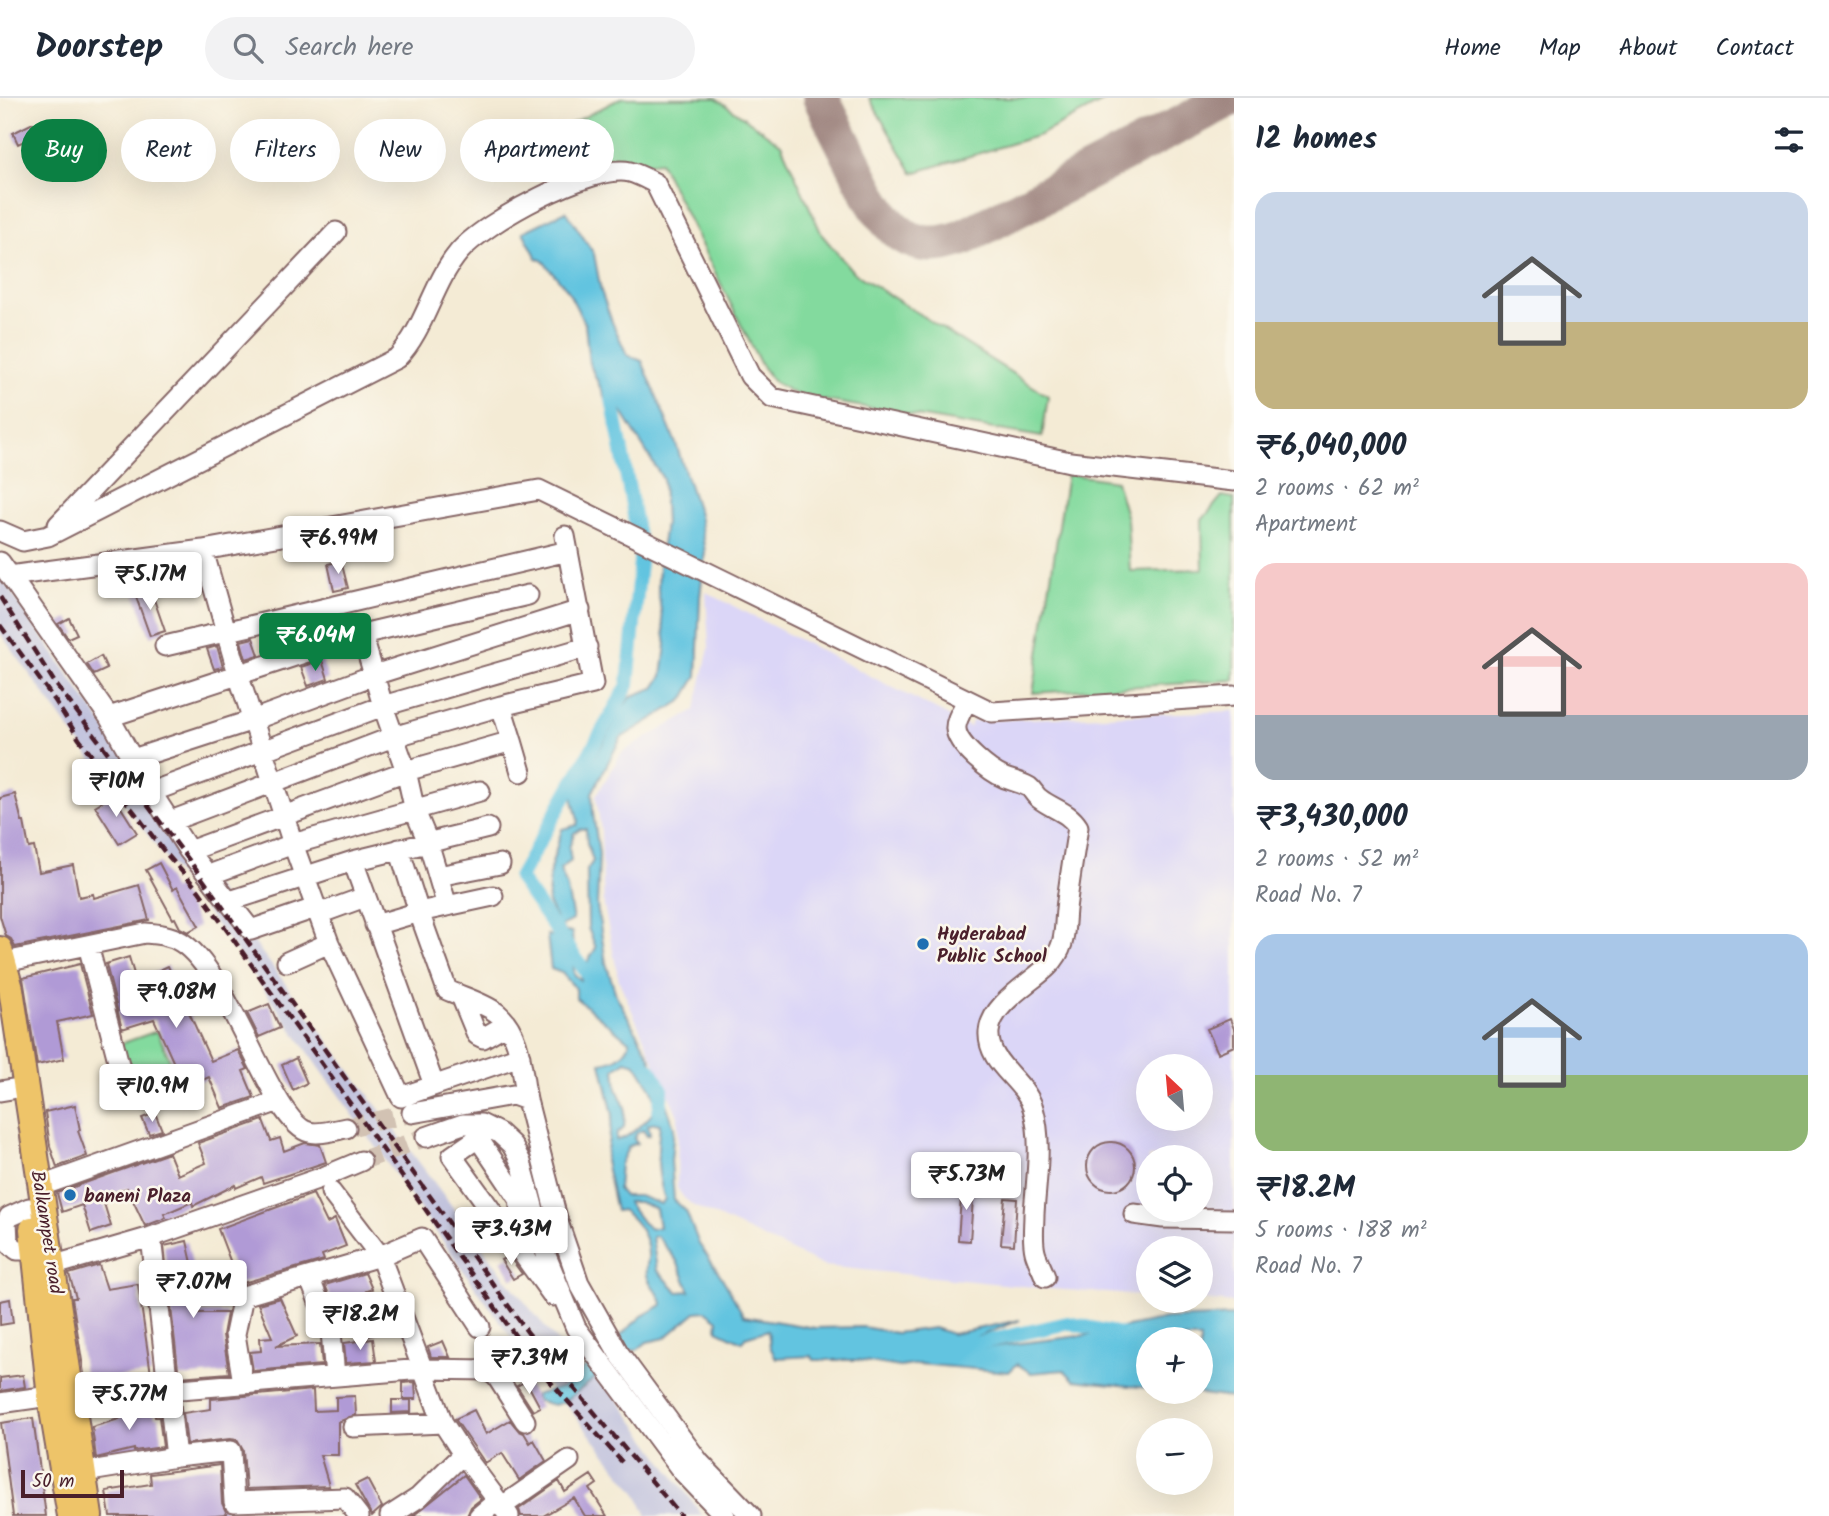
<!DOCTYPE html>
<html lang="en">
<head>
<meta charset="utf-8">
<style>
	:root { --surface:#fff; --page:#f2f2f3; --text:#1f2937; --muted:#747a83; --line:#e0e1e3; --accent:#0b8043 }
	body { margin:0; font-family:Kalam,sans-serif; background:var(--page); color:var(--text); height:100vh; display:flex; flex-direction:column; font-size:26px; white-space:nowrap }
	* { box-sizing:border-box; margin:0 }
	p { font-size:23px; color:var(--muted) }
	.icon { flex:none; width:38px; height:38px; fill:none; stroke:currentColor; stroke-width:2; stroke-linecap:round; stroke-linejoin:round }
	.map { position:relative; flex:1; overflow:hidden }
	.side { display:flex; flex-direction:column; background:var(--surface); width:595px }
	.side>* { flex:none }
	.hud { position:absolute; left:21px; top:21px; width:665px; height:63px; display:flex; gap:14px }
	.needle { width:46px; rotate:334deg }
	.controls { position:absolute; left:1136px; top:956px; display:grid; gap:14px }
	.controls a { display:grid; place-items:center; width:77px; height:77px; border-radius:50%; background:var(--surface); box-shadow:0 7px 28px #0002; font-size:35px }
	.scale { position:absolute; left:21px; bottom:18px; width:103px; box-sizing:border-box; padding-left:7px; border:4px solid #4a1f2b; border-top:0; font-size:19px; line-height:24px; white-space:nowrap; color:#4a1f2b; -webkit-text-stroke:5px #fbf7ec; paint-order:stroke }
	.price { position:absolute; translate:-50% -60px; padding:0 16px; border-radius:7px; background:#fff; color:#222; font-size:23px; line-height:46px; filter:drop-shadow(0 2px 4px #0008) }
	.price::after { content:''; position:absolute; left:50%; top:42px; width:21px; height:16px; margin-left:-10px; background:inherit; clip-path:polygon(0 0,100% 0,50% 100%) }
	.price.active { background:var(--accent); color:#fff }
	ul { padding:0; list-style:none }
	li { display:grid; align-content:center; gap:14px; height:371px; padding:0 21px }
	li span { display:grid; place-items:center; height:217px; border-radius:21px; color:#555 }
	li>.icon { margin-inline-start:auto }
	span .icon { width:126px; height:126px; fill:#fffc; stroke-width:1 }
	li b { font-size:30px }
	h2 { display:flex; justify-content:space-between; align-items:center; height:84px; padding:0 21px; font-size:30px }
	.chip { padding:0 24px; border-radius:32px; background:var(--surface); box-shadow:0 7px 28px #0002; font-size:24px; line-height:63px }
	.chip.active { background:var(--accent); color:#fff }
	header { display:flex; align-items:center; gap:42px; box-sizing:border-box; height:98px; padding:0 35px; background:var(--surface); border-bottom:2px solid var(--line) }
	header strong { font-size:33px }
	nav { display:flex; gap:38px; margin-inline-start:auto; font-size:24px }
	.search { width:490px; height:63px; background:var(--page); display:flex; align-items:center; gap:18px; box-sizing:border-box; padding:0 24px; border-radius:38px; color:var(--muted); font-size:26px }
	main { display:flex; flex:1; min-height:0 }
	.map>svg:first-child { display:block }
	.built { fill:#dbd6f7; fill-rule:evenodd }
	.industrial { fill:#c1c2dd }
	.green { fill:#83da9e; stroke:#667c64; stroke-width:2 }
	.water { fill:#62c4e0; stroke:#567286; stroke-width:2; fill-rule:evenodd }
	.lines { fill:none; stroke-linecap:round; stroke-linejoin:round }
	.canal { stroke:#62c4e0; stroke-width:14 }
	.taxiway { stroke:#9f8580; stroke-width:37 }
	.building { fill:#b09ad6 }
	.minor-tunnel { stroke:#d2c2b3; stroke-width:19; stroke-dasharray:19 10; stroke-linecap:butt }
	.minor-casing { stroke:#866666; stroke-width:23 }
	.major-casing { stroke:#866666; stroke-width:28 }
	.minor { stroke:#fff; stroke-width:19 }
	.major { stroke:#eec469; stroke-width:24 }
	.rail { stroke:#4a1f2b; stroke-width:4.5; stroke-dasharray:10 5; stroke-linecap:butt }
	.poi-dot { fill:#1f6fb2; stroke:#fbf7ec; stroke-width:2.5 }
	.labels { text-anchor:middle; stroke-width:5; stroke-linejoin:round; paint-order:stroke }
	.poi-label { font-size:19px; font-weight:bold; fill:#4a1f2b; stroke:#fbf7ec; text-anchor:start }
	.street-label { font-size:19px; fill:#4a1f2b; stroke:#fbf7ec }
</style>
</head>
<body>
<header>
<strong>Doorstep</strong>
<div class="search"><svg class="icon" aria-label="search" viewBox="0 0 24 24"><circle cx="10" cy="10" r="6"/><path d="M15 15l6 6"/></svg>Search here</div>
<nav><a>Home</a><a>Map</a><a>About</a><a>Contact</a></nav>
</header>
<main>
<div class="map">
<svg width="1234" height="1418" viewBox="0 0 1234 1418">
	<rect width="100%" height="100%" fill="#fbf7ec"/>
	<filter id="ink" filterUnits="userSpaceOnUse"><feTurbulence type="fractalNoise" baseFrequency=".0143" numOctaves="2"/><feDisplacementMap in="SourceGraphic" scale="14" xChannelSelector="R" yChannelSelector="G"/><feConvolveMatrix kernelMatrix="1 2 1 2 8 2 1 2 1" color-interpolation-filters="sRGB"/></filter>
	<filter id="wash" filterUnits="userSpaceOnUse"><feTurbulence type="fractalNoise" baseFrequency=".00686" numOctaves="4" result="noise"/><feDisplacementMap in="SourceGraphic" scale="28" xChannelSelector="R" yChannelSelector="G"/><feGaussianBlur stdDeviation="1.57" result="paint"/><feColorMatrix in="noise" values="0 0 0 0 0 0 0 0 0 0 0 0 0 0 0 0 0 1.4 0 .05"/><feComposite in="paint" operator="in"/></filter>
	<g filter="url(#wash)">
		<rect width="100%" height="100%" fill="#f4ebd5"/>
		<path class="built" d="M706 494 970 629 972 623 1234 613V1205L1201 1202 1200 1150H1148V1198L1052 1191 824 1168 694 1108 684 1100 677 1090 678 1018 619 883 604 808 601 732 596 698 622 654 695 612 709 550ZM1148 968H1200V1020H1148ZM1148 1059H1200V1111H1148Z"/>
		<path class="industrial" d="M0 478 251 840 511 1187 582 1274 563 1289 553 1293 515 1245 245 865 114 692 0 535Z
			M599 1276 703 1418H647L637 1396 564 1304Z"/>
		<path class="green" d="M621 0H716L781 46 822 137 853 174 1048 298 1042 339 799 298 774 284 761 267 660 64 583 72 565 29Z
			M869 0H1110L1040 37 913 75Z
			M1067 376 1116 383 1127 421 1130 473 1203 471 1202 422 1222 398 1234 400V582L1033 595Z
			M157 933 184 994 140 1010 117 947Z"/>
		<path class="water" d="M566 113 594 156 601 193 612 224 627 257 642 263 675 343 699 417 705 454 700 499 697 578 683 602 621 640 592 695 593 715 599 756 597 808 606 865 616 897 650 959 674 1029 671 1063 674 1102 686 1113 699 1146 721 1178 744 1218 815 1230 863 1229 896 1235 934 1230 952 1236 1020 1222 975 1240 981 1250 1088 1237 1166 1221 1234 1218V1300L1176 1293H1200V1241H1148V1290L1074 1282 1064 1272 1031 1275 1017 1266 1009 1274 919 1266 900 1269 858 1262H814L812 1258 776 1260 770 1249 768 1232 745 1239 742 1244 717 1232 718 1222 706 1213 696 1214 665 1240 647 1244 637 1252 630 1253 564 1304 554 1307 538 1303 535 1297 563 1289 642 1218 662 1207C661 1194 650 1190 647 1177 646 1172 647 1166 648 1160 649 1141 638 1123 622 1112L616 1113 605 1063 613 1017 601 965C615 963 626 957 630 944L576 900V891L562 875 551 871 547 837 553 838 555 832 549 826 556 821 548 805 550 772 562 731 577 727 578 722 571 695 603 645 621 610 632 598 654 590 662 578 666 547 658 492 659 466 665 426 663 381 617 306 606 302 589 265 585 226 567 191 543 163 537 160 523 134ZM581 731H586L587 745 593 763 587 772 588 830 596 850 582 872 581 882 574 876 572 834H565L561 828 573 822 567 790 560 771 571 763 569 750 574 735ZM626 963 636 966 652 992 655 1002 658 1003C658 1015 627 1042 616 1042L617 1035 624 1030 625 1009 617 991 615 971ZM655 1025 660 1026C657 1053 656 1075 665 1101L661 1106 639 1098H624L618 1091 620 1066 629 1048 637 1045 634 1041 637 1035 643 1032 647 1038 650 1037 648 1027ZM627 1104H639L656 1111 659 1129 651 1131 643 1125ZM657 1138 677 1163 690 1193 678 1194 657 1172 652 1139Z"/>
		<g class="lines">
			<path class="canal" d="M593 884 519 780 628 587 641 454 609 285
				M650 971 662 992 659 1014
				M961 1249 1068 1225 1148 1242"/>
			<path class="taxiway" d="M821 0C832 23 844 46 855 68 878 115 901 163 962 140L1231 0"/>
		</g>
		<g id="blocks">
			<path class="building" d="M33 25 39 36 18 46 13 35Z
				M341 463 348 490 334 493 328 466Z
				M150 490 165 533 150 538 135 496Z
				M69 520 77 536 68 540 58 526Z
				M253 540 259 557 246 561 241 543Z
				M217 548 223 569 214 571 207 551Z
				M101 558 107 571 94 577 87 566Z
				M322 562 328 581 308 588 301 569Z
				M15 696 22 724H24L29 750 34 749 39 774 73 767 79 799 93 796 94 800 139 787 149 822 15 849 11 841 6 838 0 818V700Z
				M113 697 137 735 119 746 95 708Z
				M159 765 173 792 177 789 199 828 188 834 180 830 175 820 173 821 146 772Z
				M129 859 136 883 168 868 211 963 238 952 248 971 243 973 254 999 222 1010 209 979 185 990 154 921 122 931 106 866Z
				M80 866 93 916 57 924 64 961 37 967 23 880Z
				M269 906 280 930 259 939 247 915Z
				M1230 921 1234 931V948L1218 955 1207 931Z
				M296 960 307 985 293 992 282 967Z
				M75 1007 80 1032 78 1033 87 1058 57 1069 50 1048 45 1014Z
				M155 1015 162 1032 149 1036 142 1020Z
				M263 1022 271 1043 280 1040 284 1053 305 1045 320 1047 326 1064 263 1085 261 1079 236 1090 235 1087 193 1108 192 1104 164 1116 166 1120 145 1128 127 1090 102 1099 111 1128 91 1135 82 1107 62 1114 57 1095 169 1055 178 1077 206 1065 198 1045Z
				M1087 1068a24 24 0 1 1 48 0a24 24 0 1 1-48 0Z
				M962 1086H974L970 1143 958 1142Z
				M313 1096 327 1125 335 1121 346 1148 322 1157 324 1162 239 1186 218 1131Z
				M1005 1100 1017 1101 1014 1147 1001 1146Z
				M187 1143 199 1196H197L199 1215H227L223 1237 229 1275 179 1279 164 1148Z
				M509 1158 522 1176 513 1181 501 1162Z
				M99 1167 107 1191 138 1186 151 1276 85 1282 72 1200H76L69 1176Z
				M365 1175 372 1191 366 1193 382 1233 364 1240 354 1212 338 1219 325 1187Z
				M280 1200 297 1238 276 1248 320 1246 322 1267 253 1273 250 1254 261 1253 260 1240 272 1239 258 1206Z
				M10 1201 13 1225 0 1227V1203Z
				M373 1241 376 1263 346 1265 344 1245Z
				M443 1243 450 1259H431L428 1249Z
				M23 1277 25 1289 0 1293V1280Z
				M526 1283 540 1309 533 1313 517 1288Z
				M415 1284 416 1301H403V1285Z
				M313 1292 314 1313 336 1312V1299L355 1298 356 1317 338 1324V1357H320L329 1388 246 1391 243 1352 237 1342 230 1341 187 1346 183 1315 211 1311V1301Z
				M392 1302H411V1314L392 1315Z
				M138 1305H153L155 1319H159L163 1349 134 1353V1351L96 1360 92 1329 119 1321Z
				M474 1312 486 1336 510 1322 519 1333 524 1335 530 1345 534 1342 546 1363 519 1382 502 1355 485 1365 455 1321Z
				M33 1320 46 1418H13L1 1325Z
				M220 1367 222 1405 227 1416 204 1418H110L106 1393 151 1386 150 1376Z
				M464 1377 481 1401 471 1409 467 1418H413Z
				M591 1377 597 1386 590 1391 607 1418H585L574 1400 543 1418H521L519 1411 559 1383 565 1394Z
				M367 1381 382 1409 372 1418 355 1387Z"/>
		</g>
	</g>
	<g filter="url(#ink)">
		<use href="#blocks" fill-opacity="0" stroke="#866666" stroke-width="2"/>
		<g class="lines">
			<path class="minor-tunnel" d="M346 1030 412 1015
				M361 1063 426 1039"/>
			<g class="minor-casing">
				<path id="minor" d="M58 427 336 134
					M0 433 23 443 48 438 397 260C426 230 432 186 459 154 483 125 592 65 630 74 638 76 647 81 655 85L750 278 772 300 1070 364 1234 383
					M203 452 238 576 293 746 329 845 401 999 520 958
					M0 464 10 478 24 476 203 452 539 392 992 614 1234 598
					M10 478 109 619 151 694 189 753 251 832 318 809 321 815 365 799
					M362 536 383 608 406 673 415 713 428 744 447 808
					M165 548 568 453
					M967 602C964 610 955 622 956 631 957 647 990 674 1005 680 1013 683 1020 684 1029 689 1033 692 1035 698 1040 701 1053 711 1069 714 1078 729 1074 754 1070 779 1067 803 1063 828 1069 847 1048 868 1031 885 991 906 989 934 987 966 1024 981 1033 1010 1043 1045 1036 1081 1034 1116 1034 1128 1032 1142 1035 1154 1037 1162 1042 1170 1045 1179
					M109 619 362 536 528 497
					M512 643 521 674
					M133 661 253 622 374 577 580 512
					M151 694 383 608 587 549
					M171 723 393 639 501 608 593 586 565 438
					M189 753 406 673 512 643 501 608
					M353 763 434 987
					M209 777 293 746 480 693
					M438 778 500 766
					M493 798 419 814 447 892C463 899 484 905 497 915 522 936 521 972 527 1002
					M230 803 353 763 488 730
					M375 827 419 814 399 751
					M88 847 121 974
					M287 864 329 845
					M0 865 145 835C158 836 170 837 181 844 230 874 272 1026 309 1034 319 1037 335 1032 346 1030
					M461 898 477 937 483 940 507 926
					M0 993 12 991
					M412 1015 513 997 527 1002 558 1124 579 1185 618 1254 699 1364 751 1418
					M426 1039 463 1026H481L499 1035 512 1047 521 1064 547 1160 576 1230 682 1373 725 1418
					M41 1088 279 1003
					M331 1094 380 1158 443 1325 463 1356 509 1418
					M29 1110 9 1119 7 1123 8 1144 17 1152H34
					M1134 1116 1163 1120 1234 1121
					M151 1139 176 1359
					M526 1158 519 1101 478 1040 452 1058 553 1198
					M41 1171 151 1139 323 1079 361 1063
					M309 1179 331 1234 335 1278
					M243 1285 235 1236 243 1198 380 1158 422 1140 480 1229
					M0 1305 71 1295 168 1292 423 1271 488 1272 497 1279 525 1323
					M353 1329 443 1325
					M84 1374 176 1359 231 1353 234 1404 345 1400 359 1418
					M501 1409 569 1362
					M390 1418 418 1400 463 1356
					M479 1418 497 1403"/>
			</g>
			<g class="major-casing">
				<path id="major" d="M0 851 11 891 90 1418
					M32 1131 50 1300 70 1418"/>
			</g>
			<use href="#minor" class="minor"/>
			<use href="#major" class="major"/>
			<path class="rail" d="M0 499 55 585 189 762 528 1235 681 1418
				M0 527 56 604 79 641 163 752 199 793 519 1243 547 1280 622 1364"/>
		</g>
	</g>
	<g class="poi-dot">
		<circle cx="923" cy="846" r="7"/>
		<circle cx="70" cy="1097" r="7"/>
	</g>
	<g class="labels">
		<g class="poi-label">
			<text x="937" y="842">Hyderabad<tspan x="937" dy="22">Public School</tspan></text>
			<text x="84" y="1104">baneni Plaza</text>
		</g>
		<g class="street-label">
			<text transform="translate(48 1134) rotate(81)" y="7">Balkampet road</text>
		</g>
	</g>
</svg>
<div class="controls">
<a><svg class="needle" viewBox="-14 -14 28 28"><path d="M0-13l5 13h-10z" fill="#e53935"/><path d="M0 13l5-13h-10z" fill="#747a83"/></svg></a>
<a><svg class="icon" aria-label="locate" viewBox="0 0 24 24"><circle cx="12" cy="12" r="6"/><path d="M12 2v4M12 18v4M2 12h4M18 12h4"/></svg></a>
<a><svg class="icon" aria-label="layers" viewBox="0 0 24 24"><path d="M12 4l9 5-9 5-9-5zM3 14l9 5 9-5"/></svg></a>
<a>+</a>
<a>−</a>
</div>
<div class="scale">50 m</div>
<b class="price" style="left:338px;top:478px">₹6.99M</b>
<b class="price" style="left:150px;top:514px">₹5.17M</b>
<b class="price active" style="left:315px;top:575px">₹6.04M</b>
<b class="price" style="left:116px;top:721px">₹10M</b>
<b class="price" style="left:176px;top:932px">₹9.08M</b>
<b class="price" style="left:152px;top:1026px">₹10.9M</b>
<b class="price" style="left:966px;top:1114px">₹5.73M</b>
<b class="price" style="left:511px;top:1169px">₹3.43M</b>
<b class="price" style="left:193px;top:1222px">₹7.07M</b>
<b class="price" style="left:360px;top:1254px">₹18.2M</b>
<b class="price" style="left:529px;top:1298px">₹7.39M</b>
<b class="price" style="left:129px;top:1334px">₹5.77M</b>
<div class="hud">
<a class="chip active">Buy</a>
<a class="chip">Rent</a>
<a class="chip">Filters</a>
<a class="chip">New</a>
<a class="chip">Apartment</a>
</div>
</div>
<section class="side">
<h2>12 homes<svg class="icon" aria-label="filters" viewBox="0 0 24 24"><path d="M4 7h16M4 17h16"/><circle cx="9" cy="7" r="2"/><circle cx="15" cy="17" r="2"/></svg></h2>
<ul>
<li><span style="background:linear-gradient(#c9d6e8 60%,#c2b280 0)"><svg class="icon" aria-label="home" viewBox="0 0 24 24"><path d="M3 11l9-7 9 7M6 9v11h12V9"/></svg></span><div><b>₹6,040,000</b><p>2 rooms · 62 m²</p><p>Apartment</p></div></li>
<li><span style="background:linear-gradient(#f6c9c9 70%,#9aa5b1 0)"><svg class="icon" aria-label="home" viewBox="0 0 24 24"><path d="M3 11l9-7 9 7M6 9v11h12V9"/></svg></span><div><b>₹3,430,000</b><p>2 rooms · 52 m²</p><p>Road No. 7</p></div></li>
<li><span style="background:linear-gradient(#a9c7e8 65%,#8fb573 0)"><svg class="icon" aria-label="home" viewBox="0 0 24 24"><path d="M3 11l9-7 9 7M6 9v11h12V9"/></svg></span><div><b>₹18.2M</b><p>5 rooms · 188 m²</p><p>Road No. 7</p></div></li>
</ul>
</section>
</main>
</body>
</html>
